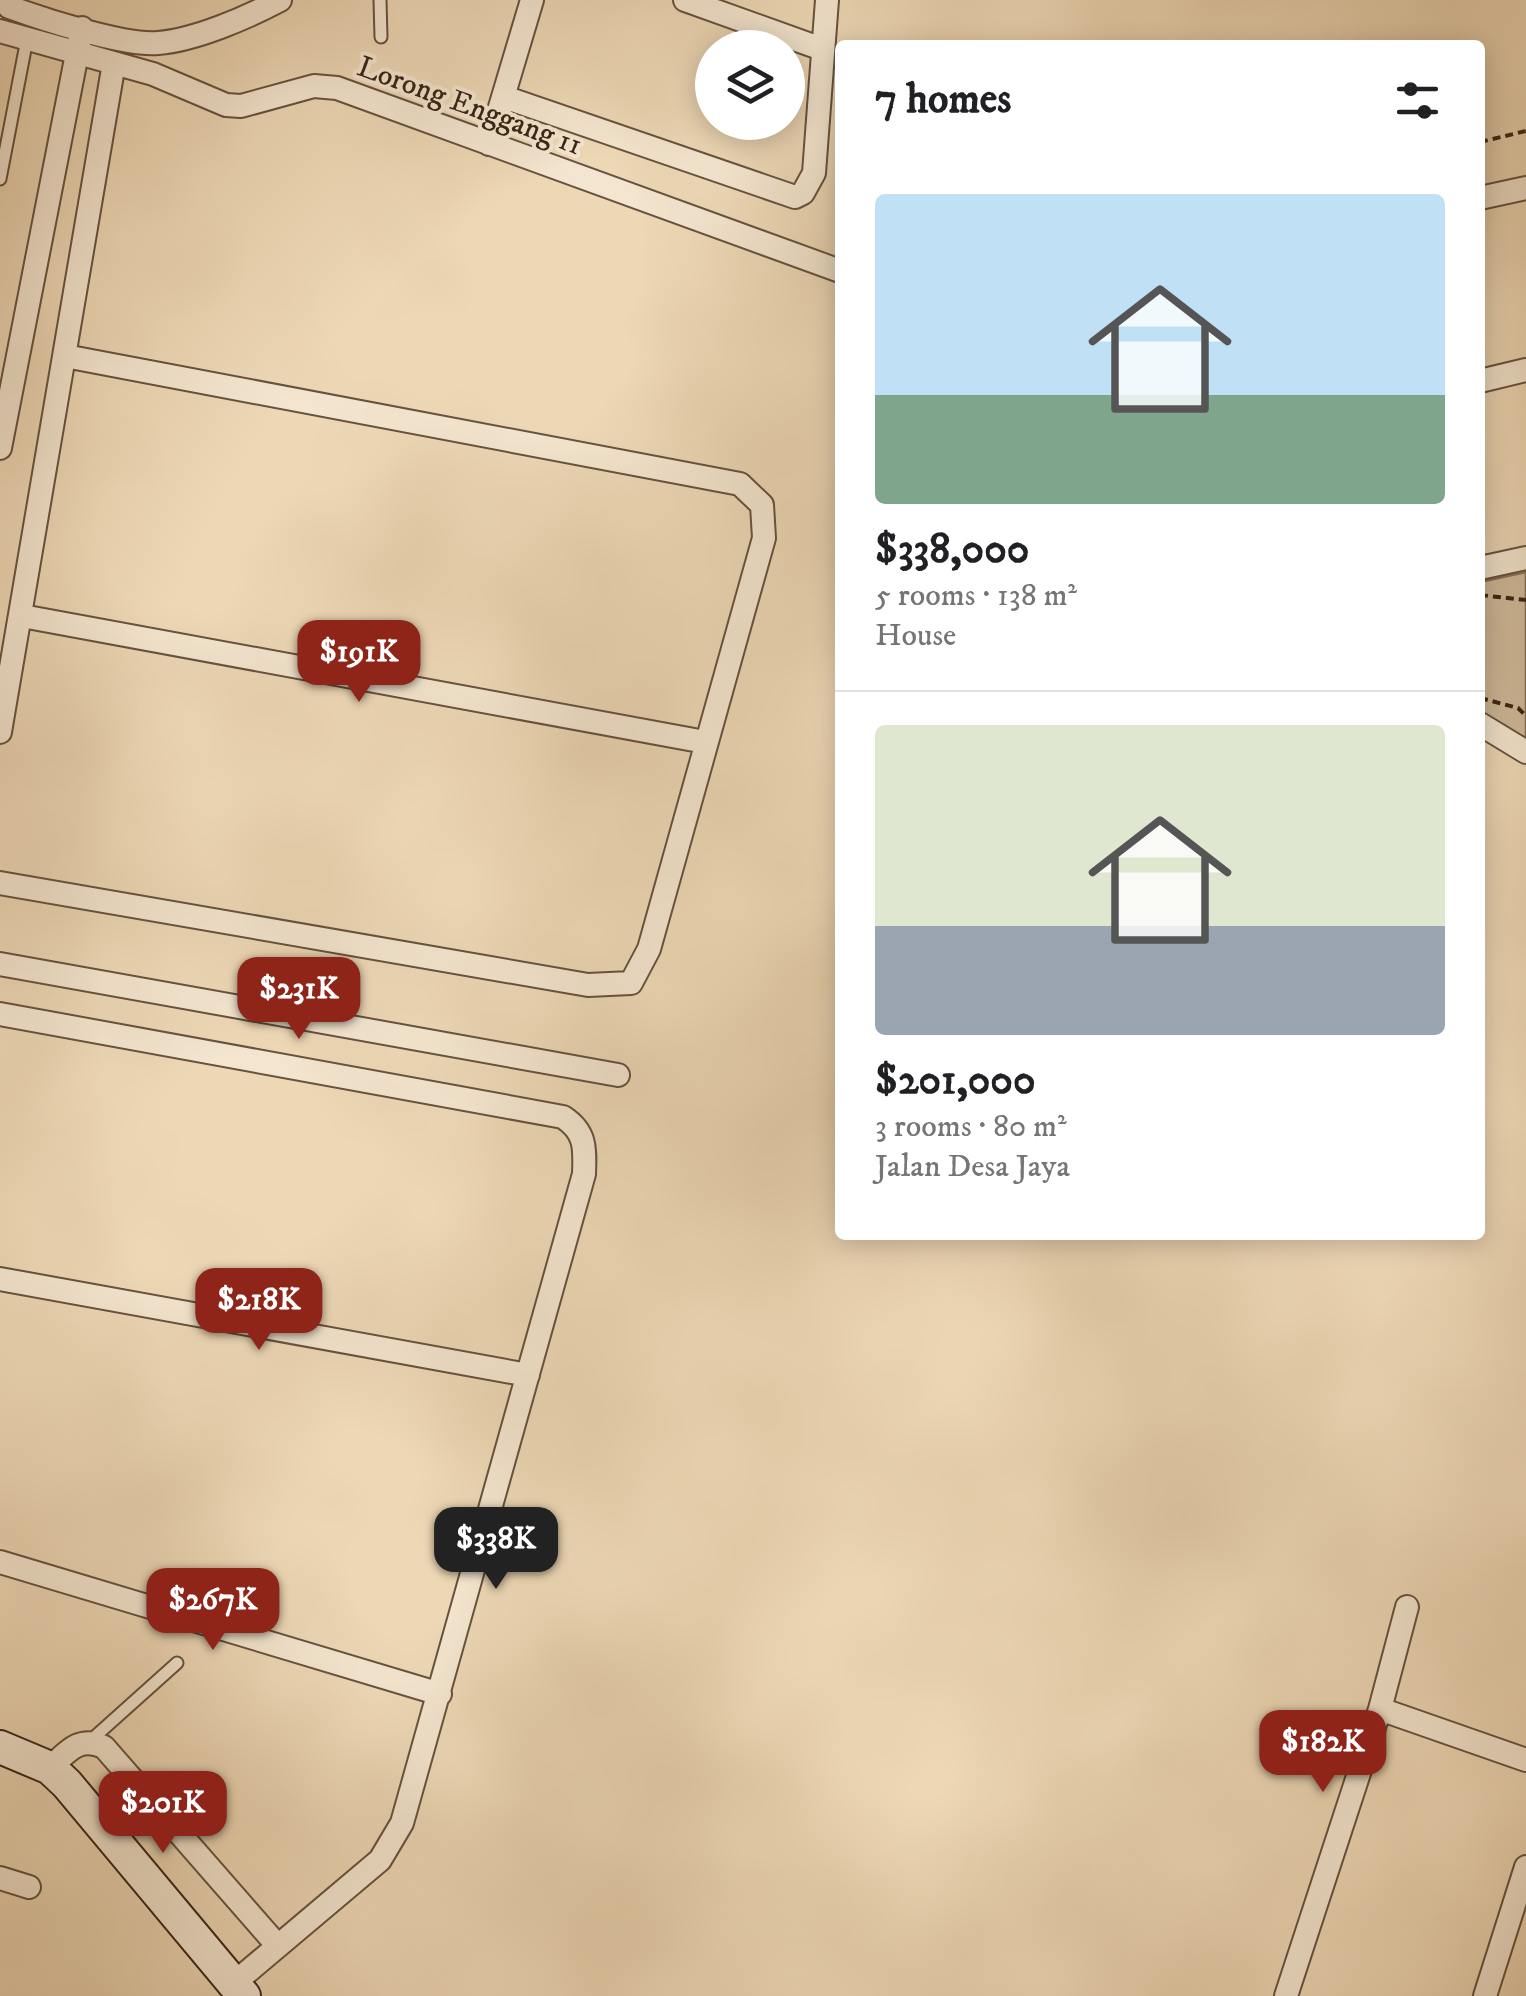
<!DOCTYPE html>
<html lang="en">
<head>
<meta charset="utf-8">
<style>
	:root { --surface:#fff; --page:#f6f6f6; --text:#202124; --muted:#757577; --line:#e0e0e0; --accent:#8f2418 }
	body { margin:0; font-family:"IM FELL DW Pica",serif; background:var(--page); color:var(--text); height:100vh; display:flex; flex-direction:column; font-size:38px; white-space:nowrap }
	* { box-sizing:border-box; margin:0 }
	p { font-size:32px; color:var(--muted) }
	.icon { flex:none; width:55px; height:55px; fill:none; stroke:currentColor; stroke-width:2; stroke-linecap:round; stroke-linejoin:round }
	.map { position:relative; flex:1; overflow:hidden }
	.details { position:absolute; left:835px; top:40px; width:650px; height:1200px; display:flex; flex-direction:column; background:var(--surface); border-radius:10px; box-shadow:0 5px 25px #0003 }
	.details>* { flex:none }
	.fabs { position:absolute; left:695px; top:30px; display:grid; gap:20px }
	.fabs a { display:grid; place-items:center; width:110px; height:110px; border-radius:50%; background:var(--surface); box-shadow:0 5px 25px #0003; font-size:50px }
	.price { position:absolute; translate:-50% -85px; padding:0 22px; border-radius:20px; background:var(--accent); color:#fff; font-size:32px; line-height:65px; filter:drop-shadow(0 2px 5px #0008) }
	.price::after { content:''; position:absolute; left:50%; top:60px; width:30px; height:22px; margin-left:-15px; background:inherit; clip-path:polygon(0 0,100% 0,50% 100%) }
	.price.active { background:#222; color:#fff }
	ul { padding:0; list-style:none }
	li { display:grid; align-content:center; gap:20px; height:530px; padding:0 40px }
	li+li { border-top:2px solid var(--line) }
	li span { display:grid; place-items:center; height:310px; border-radius:10px; color:#555 }
	li>.icon { margin-inline-start:auto }
	span .icon { width:180px; height:180px; fill:#fffc; stroke-width:1 }
	li b { font-size:42px }
	h2 { display:flex; justify-content:space-between; align-items:center; height:120px; padding:0 40px; font-size:42px }
	.map>svg:first-child { display:block }
	.green { fill:#ceb99a; stroke:#846f58; stroke-width:2.5 }
	.lines { fill:none; stroke-linecap:round; stroke-linejoin:round }
	.lane-casing { stroke:#66523e; stroke-width:15 }
	.street-casing { stroke:#66523e; stroke-width:26 }
	.secondary-casing { stroke:#392516; stroke-width:36 }
	.path { stroke:#392516; stroke-width:4; stroke-dasharray:8 5; stroke-linecap:butt }
	.lane { stroke:#f3e5cf; stroke-width:11 }
	.street { stroke:#f3e5cf; stroke-width:22 }
	.secondary { stroke:#f3e5cf; stroke-width:32 }
	.labels { text-anchor:middle; stroke-width:8; stroke-linejoin:round; paint-order:stroke }
	.street-label { font-size:30px; fill:#392516; stroke:#f3e5cf }
</style>
</head>
<body>
<div class="map">
<svg width="1526" height="1996" viewBox="0 0 1526 1996">
	<rect width="100%" height="100%" fill="#edd7b5"/>
	<filter id="stains"><feTurbulence type="fractalNoise" baseFrequency=".002" numOctaves="4"/><feColorMatrix values="0 0 0 0 .2 0 0 0 0 .09 0 0 0 0 .02 0 0 0 .5 -.17"/></filter>
	<radialGradient id="worn" r=".72"><stop offset=".6" stop-color="#630" stop-opacity="0"/><stop offset="1" stop-color="#630" stop-opacity=".3"/></radialGradient>
	<path class="green" d="M1526 572V739L1480 712V582Z"/>
	<g class="lines">
		<g class="lane-casing">
			<path id="lane" d="M380 0 381 37
				M0 179 27 39
				M90 1741 177 1663"/>
		</g>
		<g class="street-casing">
			<path id="street" d="M6 0 9 7C42 19 124 46 158 43 196 40 248 17 280 0
				M685 0 822 49
				M0 31 153 74 226 105 241 106 314 86 337 88 840 271
				M504 97 795 197 803 193 814 173 827 0
				M489 144 532 0
				M1480 198 1526 188
				M1480 381 1526 370
				M0 448 82 28
				M1480 568 1526 558
				M22 616 705 742
				M1480 724 1526 752
				M0 732 114 63
				M0 883 588 985 631 983 649 949 764 538 762 505 740 484 65 356
				M0 964 618 1075
				M0 1014 563 1117C586 1132 585 1148 584 1174L402 1823 380 1860 233 1984
				M0 1279 528 1375
				M0 1562 440 1694
				M1380 1709 1526 1760
				M50 1768C68 1751 79 1736 104 1747L277 1945
				M0 1878 29 1887
				M1286 1996 1380 1709 1407 1607
				M1485 1996 1526 1867"/>
		</g>
		<g class="secondary-casing">
			<path id="secondary" d="M0 1747 50 1768 67 1784 244 1996"/>
		</g>
		<path class="path" d="M1480 142 1526 131
			M1480 595 1526 600
			M1480 698 1518 708 1526 716"/>
		<use href="#lane" class="lane"/>
		<use href="#street" class="street"/>
		<use href="#secondary" class="secondary"/>
	</g>
	<g class="labels">
		<g class="street-label">
			<text transform="translate(470 105) rotate(20)" y="10">Lorong Enggang 11</text>
		</g>
	</g>
	<rect width="100%" height="100%" filter="url(#stains)"/>
	<rect width="100%" height="100%" fill="url(#worn)"/>
</svg>
<div class="fabs">
<a><svg class="icon" aria-label="layers" viewBox="0 0 24 24"><path d="M12 4l9 5-9 5-9-5zM3 14l9 5 9-5"/></svg></a>
</div>
<b class="price" style="left:359px;top:705px">$191K</b>
<b class="price" style="left:299px;top:1042px">$231K</b>
<b class="price" style="left:259px;top:1353px">$218K</b>
<b class="price active" style="left:496px;top:1592px">$338K</b>
<b class="price" style="left:213px;top:1653px">$267K</b>
<b class="price" style="left:1323px;top:1795px">$182K</b>
<b class="price" style="left:163px;top:1856px">$201K</b>
<section class="details">
<h2>7 homes<svg class="icon" aria-label="filters" viewBox="0 0 24 24"><path d="M4 7h16M4 17h16"/><circle cx="9" cy="7" r="2"/><circle cx="15" cy="17" r="2"/></svg></h2>
<ul>
<li><span style="background:linear-gradient(#bfe0f5 65%,#7fa58c 0)"><svg class="icon" aria-label="home" viewBox="0 0 24 24"><path d="M3 11l9-7 9 7M6 9v11h12V9"/></svg></span><div><b>$338,000</b><p>5 rooms · 138 m²</p><p>House</p></div></li>
<li><span style="background:linear-gradient(#dfe7d0 65%,#9aa5b1 0)"><svg class="icon" aria-label="home" viewBox="0 0 24 24"><path d="M3 11l9-7 9 7M6 9v11h12V9"/></svg></span><div><b>$201,000</b><p>3 rooms · 80 m²</p><p>Jalan Desa Jaya</p></div></li>
</ul>
</section>
</div>
</body>
</html>
